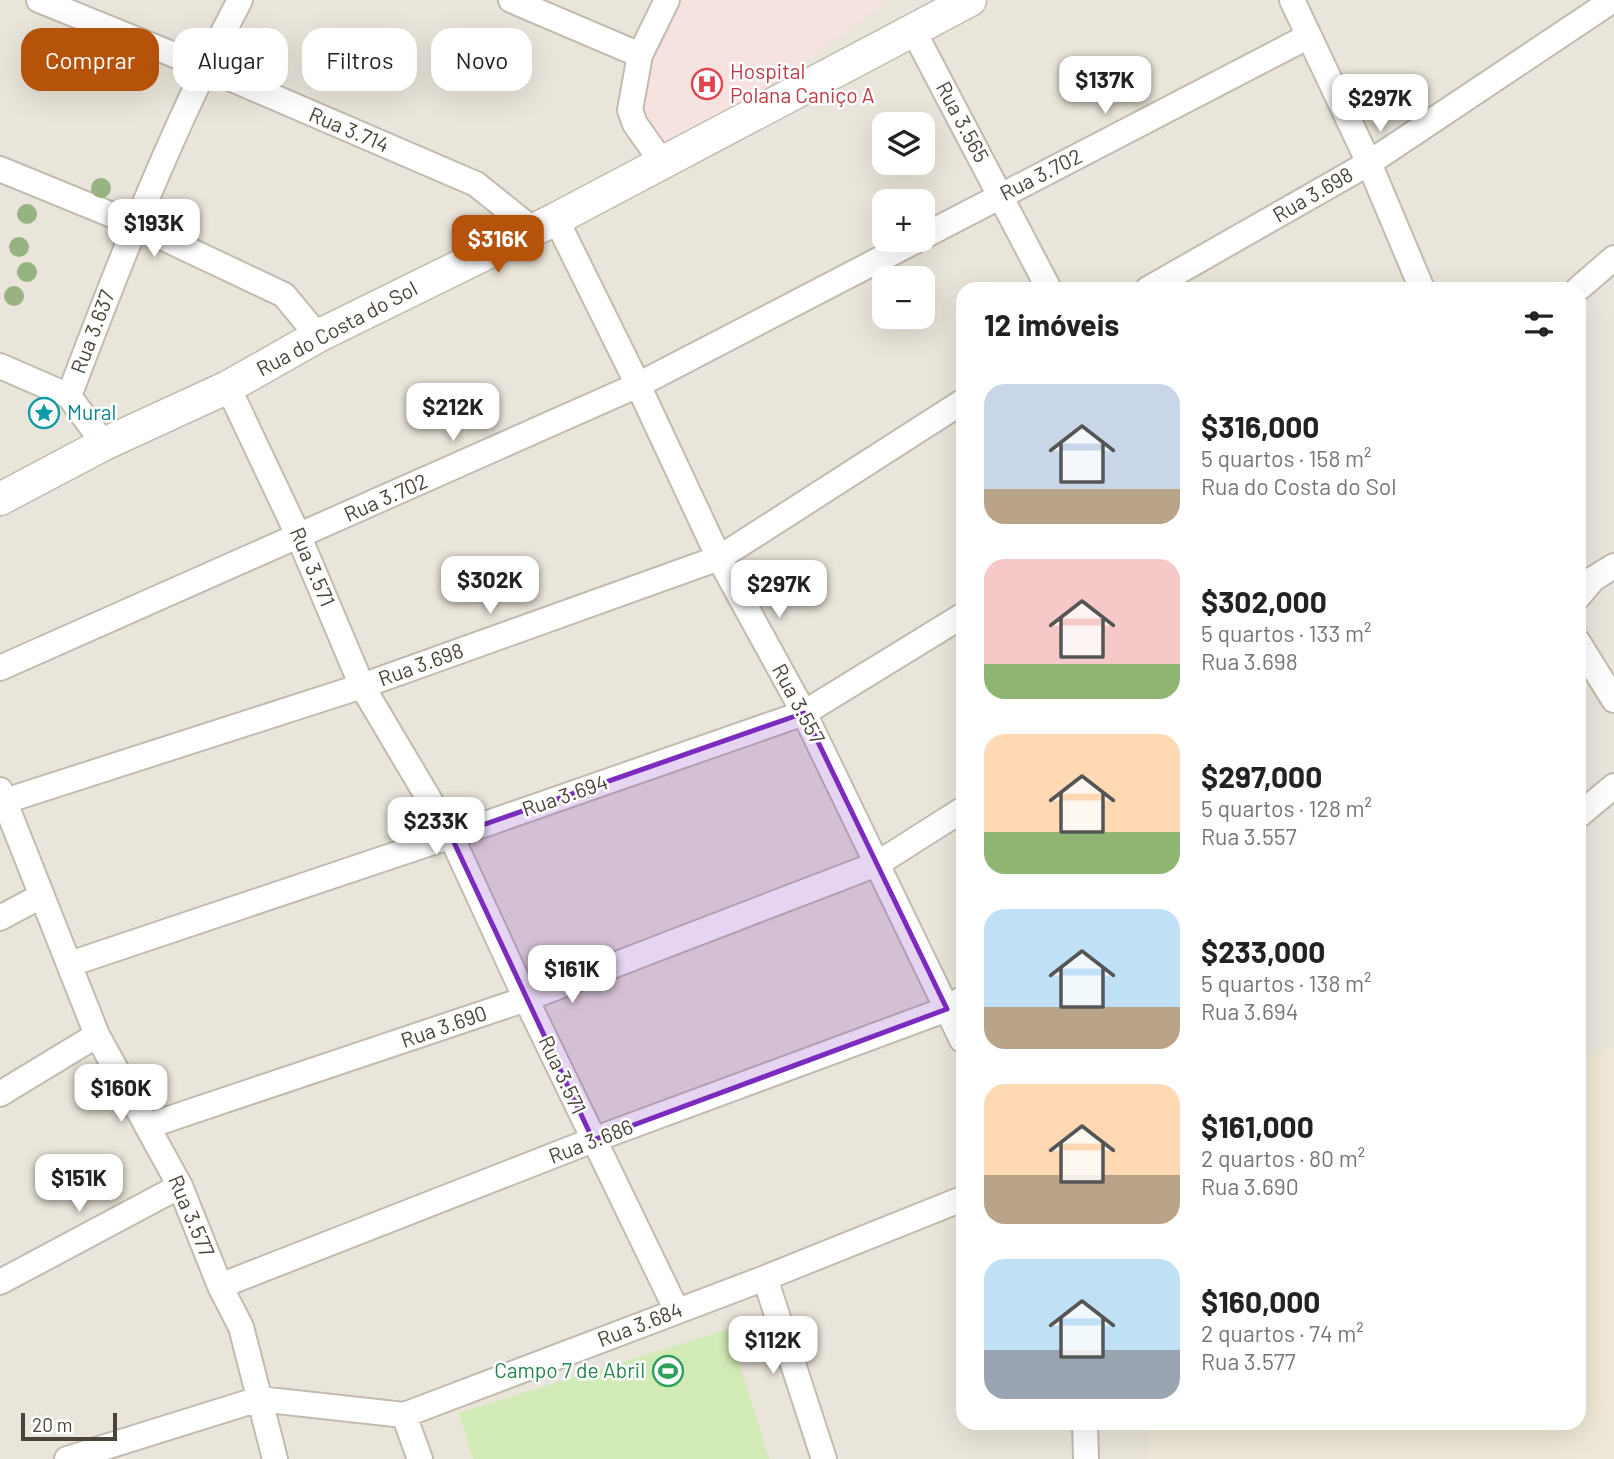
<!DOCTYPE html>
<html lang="pt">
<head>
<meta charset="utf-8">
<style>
	:root { --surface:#fff; --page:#f2f2f2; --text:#222; --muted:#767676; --accent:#b45309 }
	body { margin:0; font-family:Barlow,sans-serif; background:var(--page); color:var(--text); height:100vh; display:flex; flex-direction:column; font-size:26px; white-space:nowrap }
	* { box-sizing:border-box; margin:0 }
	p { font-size:23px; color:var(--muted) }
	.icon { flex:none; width:38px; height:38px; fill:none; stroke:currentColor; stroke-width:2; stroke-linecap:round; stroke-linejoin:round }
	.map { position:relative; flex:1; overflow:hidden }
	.details { position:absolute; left:956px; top:282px; width:630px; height:1148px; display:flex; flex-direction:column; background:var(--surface); border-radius:21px; box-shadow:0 7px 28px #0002 }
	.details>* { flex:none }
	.top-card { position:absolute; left:21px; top:28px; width:665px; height:63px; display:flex; gap:14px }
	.controls { position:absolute; left:872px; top:112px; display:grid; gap:14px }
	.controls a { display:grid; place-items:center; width:63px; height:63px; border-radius:14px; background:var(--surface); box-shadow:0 7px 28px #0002; font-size:35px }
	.scale { position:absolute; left:21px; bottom:18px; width:96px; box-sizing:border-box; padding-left:7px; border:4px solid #4b4439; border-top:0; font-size:19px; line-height:24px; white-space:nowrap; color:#4b4439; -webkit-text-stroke:5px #fff; paint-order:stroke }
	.price { position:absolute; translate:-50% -60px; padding:0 16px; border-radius:14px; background:#fff; color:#222; font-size:23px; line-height:46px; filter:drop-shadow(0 2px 4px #0008) }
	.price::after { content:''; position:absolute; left:50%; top:42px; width:21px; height:16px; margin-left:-10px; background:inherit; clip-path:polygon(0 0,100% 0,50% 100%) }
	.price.selected { background:var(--accent); color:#fff }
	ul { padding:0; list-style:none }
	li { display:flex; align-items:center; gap:21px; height:175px; padding:0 28px }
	li span { display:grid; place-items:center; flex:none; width:196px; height:140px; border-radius:21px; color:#555 }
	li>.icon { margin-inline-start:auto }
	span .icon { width:84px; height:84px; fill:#fffc; stroke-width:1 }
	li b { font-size:30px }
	h2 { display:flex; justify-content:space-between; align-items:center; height:84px; padding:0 28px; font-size:30px }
	.chip { padding:0 24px; border-radius:21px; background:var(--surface); box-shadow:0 7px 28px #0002; font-size:24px; line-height:63px }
	.chip.selected { background:var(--accent); color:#fff }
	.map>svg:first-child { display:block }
	.residential { fill:#eae5da; fill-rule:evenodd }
	.education { fill:#efe8d6 }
	.medical { fill:#f6e3e0 }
	.green { fill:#d2eab5 }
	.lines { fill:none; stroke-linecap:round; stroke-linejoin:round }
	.minor-casing { stroke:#c2bbae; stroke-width:28 }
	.tertiary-casing { stroke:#c2bbae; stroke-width:35 }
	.minor { stroke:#fff; stroke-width:24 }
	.tertiary { stroke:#fff; stroke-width:32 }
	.tree { fill:#97b381 }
	.marked { fill:#7b2cbf; fill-opacity:0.2; stroke:#7b2cbf; stroke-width:5; stroke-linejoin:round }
	.labels { text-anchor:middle; stroke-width:5; stroke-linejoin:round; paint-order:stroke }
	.health-label { font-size:21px; fill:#be3a42; stroke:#fff; text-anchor:start }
	.street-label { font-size:21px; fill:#4b4439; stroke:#fff }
	.culture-label { font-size:21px; fill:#0d838f; stroke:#fff; text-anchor:start }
	.leisure-label { font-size:21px; fill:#27864d; stroke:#fff; text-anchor:end }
</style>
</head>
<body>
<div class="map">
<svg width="1614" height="1459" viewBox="0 0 1614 1459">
	<rect width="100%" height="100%" fill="#f6f3ec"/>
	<path class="residential" d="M0 0H1614V1459H0ZM884 124H922V163H884ZM884 201H922V240H884ZM884 278H922V317H884ZM962 289H1578V1423H962Z"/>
	<path class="education" d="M1614 1046V1459H1150L1149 1423H1578L1579 1061Z"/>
	<path class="medical" d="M672 0H889L664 166 634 100Z"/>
	<path class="green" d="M729 1329 769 1459H473L459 1413Z"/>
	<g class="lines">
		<g class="minor-casing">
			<path id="minor" d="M39 0 204 67 476 184 532 229
				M511 0 640 55
				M1292 0 1369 163 1422 289
				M913 30 1049 289
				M662 162 635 124 630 110 640 55 667 0
				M0 169 134 224 284 295 318 336
				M556 219 638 385 719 558 804 713 962 1040
				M922 237 1309 36
				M1148 289 1369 163 1613 0
				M1578 289 1614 258
				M0 366 69 396 104 444
				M228 387 299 537 362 686 451 836 526 999 677 1311
				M69 396C120 261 172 128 240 0
				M1578 597 1593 579 1614 566
				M1578 642 1614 700
				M0 668 638 385 917 240
				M0 790 97 1035 180 1186 220 1286 241 1327 275 1459
				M5 801 362 686 719 558 962 402
				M1578 816 1614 786
				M0 918 41 896
				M70 964 451 836 804 713 962 616
				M0 1094 97 1035
				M148 1126 526 999 877 864 962 810
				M765 1278 824 1459
				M0 1282 180 1186
				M220 1286 593 1140 947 1009 962 999
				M404 1415 420 1459
				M1085 1423 1086 1459
				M67 1459 259 1399 404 1415 765 1278 962 1199"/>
		</g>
		<g class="tertiary-casing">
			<path id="tertiary" d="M0 499 104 444 228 387 318 336 556 219 970 0"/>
		</g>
		<use href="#minor" class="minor"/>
		<use href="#tertiary" class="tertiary"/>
	</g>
	<g class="tree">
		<circle cx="101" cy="188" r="10"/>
		<circle cx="27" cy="214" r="10"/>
		<circle cx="19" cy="247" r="10"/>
		<circle cx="27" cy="272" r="10"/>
		<circle cx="14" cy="296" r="10"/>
	</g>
	<path class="marked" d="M804 713 947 1009 593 1140 451 836Z"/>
	<defs>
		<g id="hospital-ring" transform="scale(1.575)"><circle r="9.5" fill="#fff" stroke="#e0444e" stroke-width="1.5"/><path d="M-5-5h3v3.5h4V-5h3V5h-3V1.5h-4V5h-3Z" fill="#e0444e"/></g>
		<g id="sight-ring" transform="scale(1.575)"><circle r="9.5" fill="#fff" stroke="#0f9aa8" stroke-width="1.5"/><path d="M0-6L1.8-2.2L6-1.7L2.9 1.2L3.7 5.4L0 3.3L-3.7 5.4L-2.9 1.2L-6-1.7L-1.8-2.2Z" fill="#0f9aa8"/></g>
		<g id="stadium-ring" transform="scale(1.575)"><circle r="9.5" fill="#fff" stroke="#2e9e5b" stroke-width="1.5"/><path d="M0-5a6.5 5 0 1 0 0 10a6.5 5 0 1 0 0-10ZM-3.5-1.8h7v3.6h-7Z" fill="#2e9e5b"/></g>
	</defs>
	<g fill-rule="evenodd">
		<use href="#hospital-ring" x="707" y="84"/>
		<use href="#sight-ring" x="44" y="413"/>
		<use href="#stadium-ring" x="668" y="1371"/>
	</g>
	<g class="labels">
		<g class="health-label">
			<text x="730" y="79">Hospital<tspan x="730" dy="24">Polana Caniço A</tspan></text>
		</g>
		<g class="street-label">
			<text transform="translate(962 122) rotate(62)" y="7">Rua 3.565</text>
			<text transform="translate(349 130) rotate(23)" y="7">Rua 3.714</text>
			<text transform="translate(1041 175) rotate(-27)" y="7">Rua 3.702</text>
			<text transform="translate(1313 195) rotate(-30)" y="7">Rua 3.698</text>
			<text transform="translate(337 329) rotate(-28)" y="7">Rua do Costa do Sol</text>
			<text transform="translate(93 332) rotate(-69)" y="7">Rua 3.637</text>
			<text transform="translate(386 498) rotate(-24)" y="7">Rua 3.702</text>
			<text transform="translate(312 567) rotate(67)" y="7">Rua 3.571</text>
			<text transform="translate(421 665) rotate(-20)" y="7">Rua 3.698</text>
			<text transform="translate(798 704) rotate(62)" y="7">Rua 3.557</text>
			<text transform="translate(565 796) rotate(-19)" y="7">Rua 3.694</text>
			<text transform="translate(444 1027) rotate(-19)" y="7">Rua 3.690</text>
			<text transform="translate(562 1075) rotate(65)" y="7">Rua 3.571</text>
			<text transform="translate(591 1142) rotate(-21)" y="7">Rua 3.686</text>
			<text transform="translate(191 1216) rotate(67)" y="7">Rua 3.577</text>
			<text transform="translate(640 1325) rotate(-21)" y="7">Rua 3.684</text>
		</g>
		<g class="culture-label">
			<text x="67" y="420">Mural</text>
		</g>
		<g class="leisure-label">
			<text x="645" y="1378">Campo 7 de Abril</text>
		</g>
	</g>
</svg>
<div class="controls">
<a><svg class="icon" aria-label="layers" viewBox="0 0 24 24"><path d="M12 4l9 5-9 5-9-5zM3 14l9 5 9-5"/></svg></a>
<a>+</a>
<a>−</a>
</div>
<div class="scale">20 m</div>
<b class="price" style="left:1105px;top:116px">$137K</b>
<b class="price" style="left:1380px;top:134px">$297K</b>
<b class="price" style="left:154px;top:259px">$193K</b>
<b class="price selected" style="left:498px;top:275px">$316K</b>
<b class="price" style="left:453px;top:443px">$212K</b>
<b class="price" style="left:490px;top:616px">$302K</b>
<b class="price" style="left:779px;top:620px">$297K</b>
<b class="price" style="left:436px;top:857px">$233K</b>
<b class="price" style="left:572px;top:1005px">$161K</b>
<b class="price" style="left:121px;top:1124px">$160K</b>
<b class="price" style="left:79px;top:1214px">$151K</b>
<b class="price" style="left:773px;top:1376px">$112K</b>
<div class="top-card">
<a class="chip selected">Comprar</a>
<a class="chip">Alugar</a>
<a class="chip">Filtros</a>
<a class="chip">Novo</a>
</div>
<section class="details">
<h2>12 imóveis<svg class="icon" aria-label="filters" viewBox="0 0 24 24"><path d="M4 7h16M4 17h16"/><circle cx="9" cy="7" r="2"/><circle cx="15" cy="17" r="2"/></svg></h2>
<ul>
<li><span style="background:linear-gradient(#c9d6e8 75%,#b9a48a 0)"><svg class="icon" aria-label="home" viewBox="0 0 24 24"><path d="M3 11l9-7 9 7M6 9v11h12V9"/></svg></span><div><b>$316,000</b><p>5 quartos · 158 m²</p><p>Rua do Costa do Sol</p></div></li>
<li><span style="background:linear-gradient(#f6c9c9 75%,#8fb573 0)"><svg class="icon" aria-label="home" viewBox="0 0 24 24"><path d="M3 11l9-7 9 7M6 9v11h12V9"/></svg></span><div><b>$302,000</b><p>5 quartos · 133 m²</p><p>Rua 3.698</p></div></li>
<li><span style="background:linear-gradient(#ffd9b3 70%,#8fb573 0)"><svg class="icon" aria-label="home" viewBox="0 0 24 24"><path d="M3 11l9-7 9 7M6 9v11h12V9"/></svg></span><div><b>$297,000</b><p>5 quartos · 128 m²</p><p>Rua 3.557</p></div></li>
<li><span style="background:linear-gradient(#bfe0f5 70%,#b9a48a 0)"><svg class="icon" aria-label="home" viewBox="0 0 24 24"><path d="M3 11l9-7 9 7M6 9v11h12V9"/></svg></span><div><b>$233,000</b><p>5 quartos · 138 m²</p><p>Rua 3.694</p></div></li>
<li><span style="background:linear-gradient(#ffd9b3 65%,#b9a48a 0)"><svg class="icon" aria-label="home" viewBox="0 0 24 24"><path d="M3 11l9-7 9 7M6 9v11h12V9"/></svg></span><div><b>$161,000</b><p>2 quartos · 80 m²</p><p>Rua 3.690</p></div></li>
<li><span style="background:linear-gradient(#bfe0f5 65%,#9aa5b1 0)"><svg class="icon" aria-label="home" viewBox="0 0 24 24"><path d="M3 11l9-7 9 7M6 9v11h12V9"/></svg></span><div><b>$160,000</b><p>2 quartos · 74 m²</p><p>Rua 3.577</p></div></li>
</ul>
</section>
</div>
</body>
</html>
